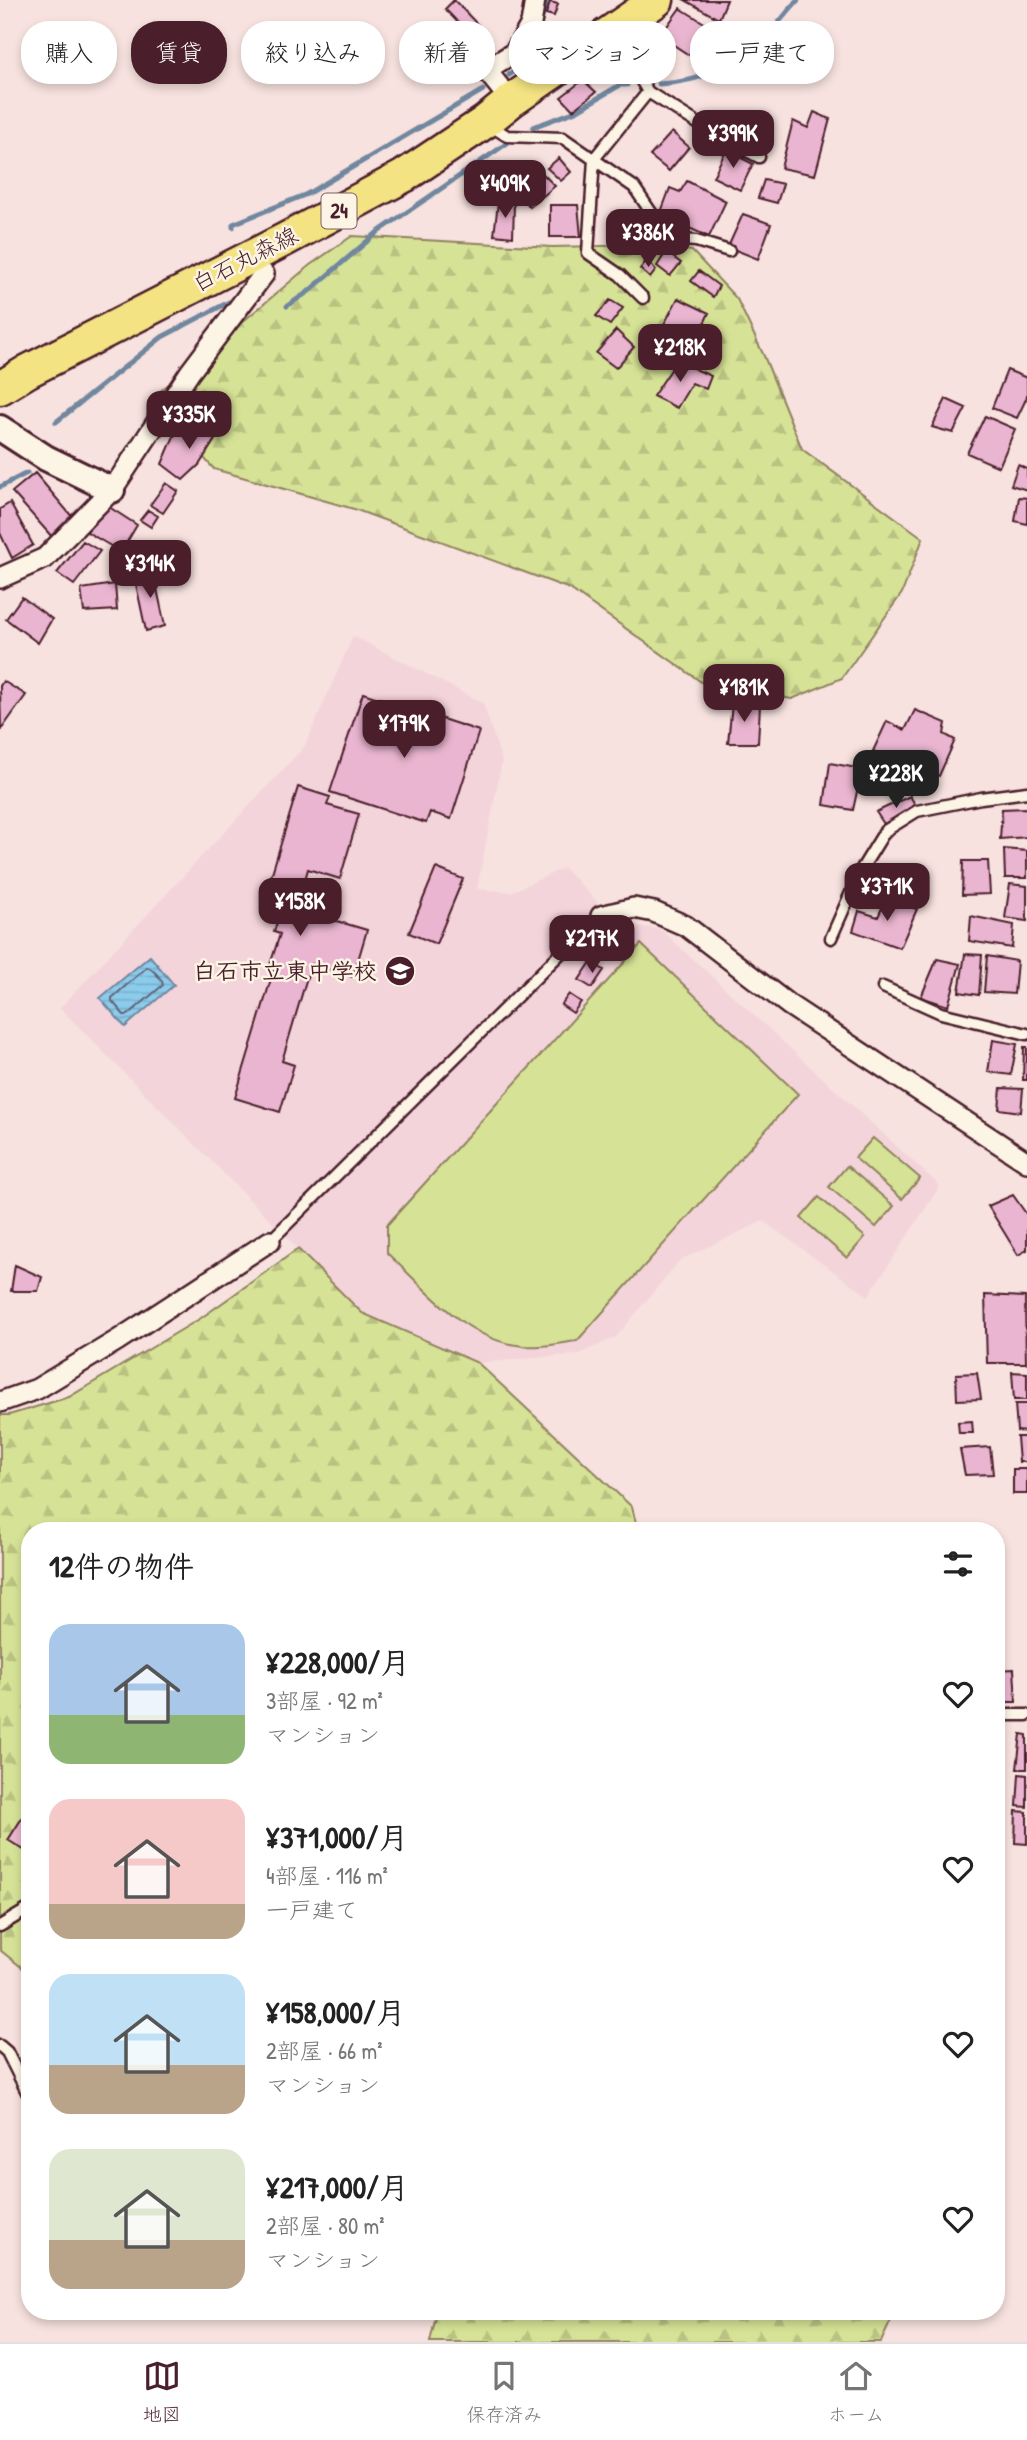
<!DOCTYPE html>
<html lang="ja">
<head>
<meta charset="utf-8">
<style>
	:root { --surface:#fff; --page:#f2f2f2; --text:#222; --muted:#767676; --line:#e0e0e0; --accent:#4a1f2b }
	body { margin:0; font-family:"Patrick Hand","Klee One",sans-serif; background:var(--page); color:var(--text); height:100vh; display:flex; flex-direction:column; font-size:26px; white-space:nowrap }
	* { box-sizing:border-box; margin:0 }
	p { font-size:23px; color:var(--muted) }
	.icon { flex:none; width:38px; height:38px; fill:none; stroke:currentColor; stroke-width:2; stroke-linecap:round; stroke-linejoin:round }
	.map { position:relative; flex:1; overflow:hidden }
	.side { position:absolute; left:21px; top:1522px; width:984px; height:798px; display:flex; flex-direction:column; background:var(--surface); border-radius:28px; box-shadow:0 4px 10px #0003 }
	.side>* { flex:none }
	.guide { position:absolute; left:21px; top:21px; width:985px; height:63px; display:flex; gap:14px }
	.price { position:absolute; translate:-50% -60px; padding:0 16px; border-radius:14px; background:var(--accent); color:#fff; font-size:23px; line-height:46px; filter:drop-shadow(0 2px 4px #0008) }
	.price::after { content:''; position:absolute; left:50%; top:42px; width:21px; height:16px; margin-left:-10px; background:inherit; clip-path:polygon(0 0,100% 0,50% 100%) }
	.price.on { background:#222; color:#fff }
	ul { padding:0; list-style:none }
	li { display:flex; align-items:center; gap:21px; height:175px; padding:0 28px }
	li span { display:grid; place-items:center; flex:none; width:196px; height:140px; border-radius:21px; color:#555 }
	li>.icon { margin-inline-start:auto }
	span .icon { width:84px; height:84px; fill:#fffc; stroke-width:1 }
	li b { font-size:30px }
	h2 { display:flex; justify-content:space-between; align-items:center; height:84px; padding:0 28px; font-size:30px }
	.chip { padding:0 24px; border-radius:28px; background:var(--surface); box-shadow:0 4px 10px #0003; font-size:24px; line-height:63px }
	.chip.on { background:var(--accent); color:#fff }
	.tab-bar { display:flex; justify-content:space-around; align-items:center; height:98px; border-top:2px solid var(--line); background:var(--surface); font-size:19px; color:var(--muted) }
	.tab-bar a { display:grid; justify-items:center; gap:4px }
	.tab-bar .on { color:var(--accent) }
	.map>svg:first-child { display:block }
	.built { fill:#f3d4da }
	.forest { fill:url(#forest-firs); stroke:#908160; stroke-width:2 }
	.pitch { fill:#d6e396; stroke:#908160; stroke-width:2 }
	.water { fill:url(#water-rules); stroke:#71879f; stroke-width:2 }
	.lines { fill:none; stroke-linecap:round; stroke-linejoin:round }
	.shore { stroke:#646478; stroke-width:2 }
	.stream { stroke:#71879f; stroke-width:5 }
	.building { fill:#eab5d0; stroke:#4a1f2b; stroke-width:2 }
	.service-casing { stroke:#4a1f2b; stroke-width:15 }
	.minor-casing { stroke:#4a1f2b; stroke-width:24 }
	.tertiary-casing { stroke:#4a1f2b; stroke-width:30 }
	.primary-casing { stroke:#4a1f2b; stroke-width:37 }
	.service { stroke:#fcf5e5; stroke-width:10 }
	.minor { stroke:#fcf5e5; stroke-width:19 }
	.tertiary { stroke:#fcf5e5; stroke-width:24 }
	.primary { stroke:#f4e382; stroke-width:32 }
	.labels { text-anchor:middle; stroke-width:5; stroke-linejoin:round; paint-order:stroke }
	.shield { fill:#fcf5e5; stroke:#7f5f63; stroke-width:2 }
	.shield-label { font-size:21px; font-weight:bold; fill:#4a1f2b }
	.street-label { font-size:23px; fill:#4a1f2b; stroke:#fcf5e5 }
	.poi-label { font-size:23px; font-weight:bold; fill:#4a1f2b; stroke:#fcf5e5; text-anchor:end }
</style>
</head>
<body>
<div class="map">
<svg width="1027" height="2342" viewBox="0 0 1027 2342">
	<defs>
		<pattern id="forest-firs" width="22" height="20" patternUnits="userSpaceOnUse" patternTransform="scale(1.75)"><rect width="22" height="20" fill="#d6e396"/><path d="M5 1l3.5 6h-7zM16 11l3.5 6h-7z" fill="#b9c281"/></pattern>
		<pattern id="water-rules" width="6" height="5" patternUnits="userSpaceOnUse" patternTransform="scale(1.75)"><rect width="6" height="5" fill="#8bccec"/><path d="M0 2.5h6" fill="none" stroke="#79afcb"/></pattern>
	</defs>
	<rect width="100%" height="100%" fill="#f7e2df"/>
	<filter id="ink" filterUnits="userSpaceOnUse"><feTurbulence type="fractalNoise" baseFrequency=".0143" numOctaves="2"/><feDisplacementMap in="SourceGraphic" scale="14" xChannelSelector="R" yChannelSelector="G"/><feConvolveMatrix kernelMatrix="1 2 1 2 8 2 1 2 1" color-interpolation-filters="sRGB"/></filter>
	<g filter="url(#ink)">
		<path class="built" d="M353 636 483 703 502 761 477 889 511 892 564 868 597 902 607 933 636 926 660 929 940 1186 868 1296 763 1221 680 1260 616 1337 579 1354 478 1363 362 1313 60 1008 305 746Z"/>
		<path class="forest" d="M352 236 552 247 652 245 692 251 737 299 764 356 802 449 923 538 902 593 842 678 792 699 707 686 570 589 354 509 214 469 184 436 157 394 310 265Z
			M298 1249 362 1313 478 1363 632 1507 638 1531H30V1974L0 1950V1415H9L69 1397 201 1318Z
			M437 2312H895L881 2342H430Z"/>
		<path class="pitch" d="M641 944 798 1094 577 1341C560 1343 540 1348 523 1346 466 1341 426 1289 387 1253V1225Z
			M873 1138 920 1178 902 1199 855 1158Z
			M847 1166 894 1206 876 1227 829 1187Z
			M819 1197 865 1237 847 1258 801 1218Z"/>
		<path class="water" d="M150 956 174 985 125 1027 100 998Z"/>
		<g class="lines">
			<path class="shore" d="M147 967C153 969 162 979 163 985L128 1015H124L112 1001V998Z"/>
			<path class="stream" d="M509 75C532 61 540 25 547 0
				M659 84C700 82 738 67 766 37 777 25 787 12 798 0
				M533 127 576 111 620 85H627
				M233 227V224L307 194 483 90
				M287 306 308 292 378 232 506 144
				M56 422 162 337 229 302 235 303
				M0 487 27 473"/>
		</g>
		<path class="building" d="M454 0 479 26 470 35 445 9Z
			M685 0H727L719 19Z
			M550 2 558 4 554 16 546 14Z
			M680 8 706 24 689 55 660 36Z
			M583 80 596 92 573 110 561 97Z
			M814 112 830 119 815 175 781 168 793 121 808 128Z
			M672 132 689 147 669 171 650 156Z
			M726 150 753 164 740 190 713 177Z
			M559 158 571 172 561 181 547 168Z
			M541 172 555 186 530 207 516 192Z
			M764 180 783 184 777 203 758 198Z
			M687 181 726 201 709 237 660 215 670 188 680 192Z
			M498 203 514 204 513 237 494 235Z
			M550 205H578L581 237H550Z
			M743 214 771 224 758 259 728 247Z
			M666 252 681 263 670 276 657 266Z
			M647 260 656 270 650 278 640 269Z
			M699 271 719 286 713 297 691 281Z
			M678 298 709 313 694 345 661 330Z
			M610 300 623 308 610 325 596 316Z
			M616 330 634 347 616 368 596 353Z
			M677 361 711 376 706 389 692 383 677 408 653 396Z
			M1007 370 1027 378V397L1017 418 992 408Z
			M946 399 966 408 953 433 932 427Z
			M985 416 1015 429 999 467 967 453Z
			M186 426 195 434 213 426 219 433 199 465 183 480 162 464 174 436Z
			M1018 465 1027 469V490L1011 485Z
			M35 473 74 519 53 538 12 492Z
			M166 483 178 491 163 513 150 505Z
			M1019 497 1027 498V524L1015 521Z
			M10 503 33 545 12 558 0 533V509Z
			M106 505 137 525 121 552 87 532Z
			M148 510 158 516 151 527 140 520Z
			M83 541 100 551 74 585 57 573Z
			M153 570 165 626 146 631 134 575Z
			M115 584 117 610 84 612 81 589Z
			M22 597 52 619 38 643 6 619Z
			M3 681 26 695 1 730 0 686Z
			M363 693 479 731 451 819 430 812 426 823 330 792Z
			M732 704 760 705 758 743H728Z
			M915 710 946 723 944 734 955 740 939 776 915 772 873 751 887 721 905 730Z
			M830 763 862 769 853 810 824 805Z
			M298 787 330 797 327 805 359 814 340 879 308 869 302 891 328 899 323 917 367 930 353 977 311 964 282 1061 294 1065 280 1112 235 1098 274 969 269 968 280 934 274 932 281 908 263 903Z
			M910 796 916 806 884 824 876 812Z
			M1027 808V837L1000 839 1002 809Z
			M1004 849 1027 851V878H1005Z
			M963 861H988L990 894 962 895Z
			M436 868 463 879 436 944 409 933Z
			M880 868 911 880 904 900 871 888Z
			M1010 884 1027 886V921L1005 918Z
			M886 899 917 909 900 948 853 931 859 911 878 917Z
			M971 916 1014 925 1012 948 969 941Z
			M965 954 982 955 979 995 959 992Z
			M987 956 1017 961 1014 994 984 992Z
			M937 959 960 964 948 1006 921 997Z
			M591 962 604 970 592 988 579 980Z
			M569 994 581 1002 573 1013 561 1005Z
			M993 1040 1017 1044 1011 1075 988 1072Z
			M1024 1047H1027V1080H1023Z
			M1001 1088 1023 1089 1021 1112 999 1109Z
			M1013 1195 1027 1215V1250L1018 1255 988 1206Z
			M15 1265 42 1277 38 1291H11Z
			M985 1295 1025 1297 1026 1363H987Z
			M1012 1372 1027 1373V1400H1014Z
			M977 1373 981 1399 957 1400 956 1374Z
			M1015 1404H1027V1432L1017 1431Z
			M972 1421 973 1433H959L958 1422Z
			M1017 1437H1027V1462H1019Z
			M990 1447 993 1474 965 1475 960 1449Z
			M1013 1469H1027V1494H1013Z
			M1014 1669 1016 1702H996V1670Z
			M1021 1734 1027 1735V1769H1017Z
			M1019 1774 1027 1775V1807L1017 1806Z
			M1016 1811 1027 1812V1844L1015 1843Z
			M22 1818 30 1824V1854L8 1840Z"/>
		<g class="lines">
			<g class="service-casing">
				<path id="service" d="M614 34 648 92 718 136 759 157
					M488 124 507 136 563 138 634 187 669 239 696 241 729 251
					M643 298 620 275 588 253 594 159 648 92
					M831 938 861 870 885 831 917 811 981 798 1027 792
					M883 987 941 1013 1027 1034
					M270 1241 576 938 601 916
					M996 1715H1027
					M0 1926 30 1908
					M0 2046 7 2052 30 2098"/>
			</g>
			<g class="minor-casing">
				<path id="minor" d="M511 101 486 70 515 52 531 24 535 0
					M0 578 45 558 112 490 190 372 264 274
					M601 916 634 908 654 912 686 926 789 1005 1027 1162
					M0 1402 37 1389 118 1340 270 1241"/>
			</g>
			<g class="tertiary-casing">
				<path id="tertiary" d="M0 428 46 458 112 490"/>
			</g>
			<g class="primary-casing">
				<path id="primary" d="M0 388 28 371 286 239 404 176 485 122 511 101 657 0"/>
			</g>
			<use href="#service" class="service"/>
			<use href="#minor" class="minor"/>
			<use href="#tertiary" class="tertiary"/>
			<use href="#primary" class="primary"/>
		</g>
	</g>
	<defs>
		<g id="school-disc" transform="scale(1.575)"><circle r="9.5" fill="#4a1f2b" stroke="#fcf5e5"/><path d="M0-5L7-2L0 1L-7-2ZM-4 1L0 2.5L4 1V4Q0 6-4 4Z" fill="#fff"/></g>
	</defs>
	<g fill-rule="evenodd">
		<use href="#school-disc" x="400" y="971"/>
	</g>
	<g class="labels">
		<rect class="shield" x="321.5" y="193.5" width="35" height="35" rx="5"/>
		<g class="shield-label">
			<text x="339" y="218">24</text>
		</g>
		<g class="street-label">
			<text transform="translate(245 259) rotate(-27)" y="8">白石丸森線</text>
		</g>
		<g class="poi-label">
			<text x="377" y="979">白石市立東中学校</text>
		</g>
	</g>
</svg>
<b class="price" style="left:733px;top:170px">¥399K</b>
<b class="price" style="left:505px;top:220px">¥409K</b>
<b class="price" style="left:648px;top:269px">¥386K</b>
<b class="price" style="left:680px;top:384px">¥218K</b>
<b class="price" style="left:189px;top:451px">¥335K</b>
<b class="price" style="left:150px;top:600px">¥314K</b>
<b class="price" style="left:744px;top:724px">¥181K</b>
<b class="price" style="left:404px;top:760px">¥179K</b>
<b class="price on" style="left:896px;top:810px">¥228K</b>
<b class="price" style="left:887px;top:923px">¥371K</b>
<b class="price" style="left:300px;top:938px">¥158K</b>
<b class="price" style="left:592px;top:975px">¥217K</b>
<div class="guide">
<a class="chip">購入</a>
<a class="chip on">賃貸</a>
<a class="chip">絞り込み</a>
<a class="chip">新着</a>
<a class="chip">マンション</a>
<a class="chip">一戸建て</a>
</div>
<section class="side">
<h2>12件の物件<svg class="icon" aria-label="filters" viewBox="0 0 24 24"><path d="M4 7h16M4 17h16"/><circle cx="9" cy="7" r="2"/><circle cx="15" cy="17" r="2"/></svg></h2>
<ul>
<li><span style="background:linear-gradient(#a9c7e8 65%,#8fb573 0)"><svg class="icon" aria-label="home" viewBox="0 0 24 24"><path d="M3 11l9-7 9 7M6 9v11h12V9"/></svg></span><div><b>¥228,000/月</b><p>3部屋 · 92 m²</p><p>マンション</p></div><svg class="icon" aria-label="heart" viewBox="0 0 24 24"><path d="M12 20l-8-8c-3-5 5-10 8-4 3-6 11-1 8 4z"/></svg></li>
<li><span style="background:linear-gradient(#f6c9c9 75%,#b9a48a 0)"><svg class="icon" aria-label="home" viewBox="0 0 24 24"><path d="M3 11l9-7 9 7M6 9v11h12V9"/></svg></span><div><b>¥371,000/月</b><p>4部屋 · 116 m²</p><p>一戸建て</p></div><svg class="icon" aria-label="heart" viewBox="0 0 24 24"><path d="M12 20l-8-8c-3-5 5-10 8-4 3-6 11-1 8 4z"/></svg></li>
<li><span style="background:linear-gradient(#bfe0f5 65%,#b9a48a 0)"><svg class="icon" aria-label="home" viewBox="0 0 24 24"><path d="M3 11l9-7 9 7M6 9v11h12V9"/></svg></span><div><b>¥158,000/月</b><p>2部屋 · 66 m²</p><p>マンション</p></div><svg class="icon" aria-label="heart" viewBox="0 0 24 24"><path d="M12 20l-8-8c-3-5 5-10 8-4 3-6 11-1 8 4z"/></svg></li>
<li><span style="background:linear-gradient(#dfe7d0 65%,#b9a48a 0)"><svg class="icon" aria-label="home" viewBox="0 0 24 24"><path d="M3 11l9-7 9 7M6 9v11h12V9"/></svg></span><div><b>¥217,000/月</b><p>2部屋 · 80 m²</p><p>マンション</p></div><svg class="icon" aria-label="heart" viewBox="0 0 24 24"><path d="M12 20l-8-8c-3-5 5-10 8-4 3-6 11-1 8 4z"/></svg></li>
</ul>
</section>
</div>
<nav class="tab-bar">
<a class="on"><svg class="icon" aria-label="map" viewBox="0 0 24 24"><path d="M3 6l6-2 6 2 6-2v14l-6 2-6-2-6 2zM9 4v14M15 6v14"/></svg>地図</a>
<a><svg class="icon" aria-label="saved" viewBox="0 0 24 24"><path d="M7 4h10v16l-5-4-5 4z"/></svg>保存済み</a>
<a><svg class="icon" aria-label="home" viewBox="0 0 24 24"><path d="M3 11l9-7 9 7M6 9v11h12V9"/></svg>ホーム</a>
</nav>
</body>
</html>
